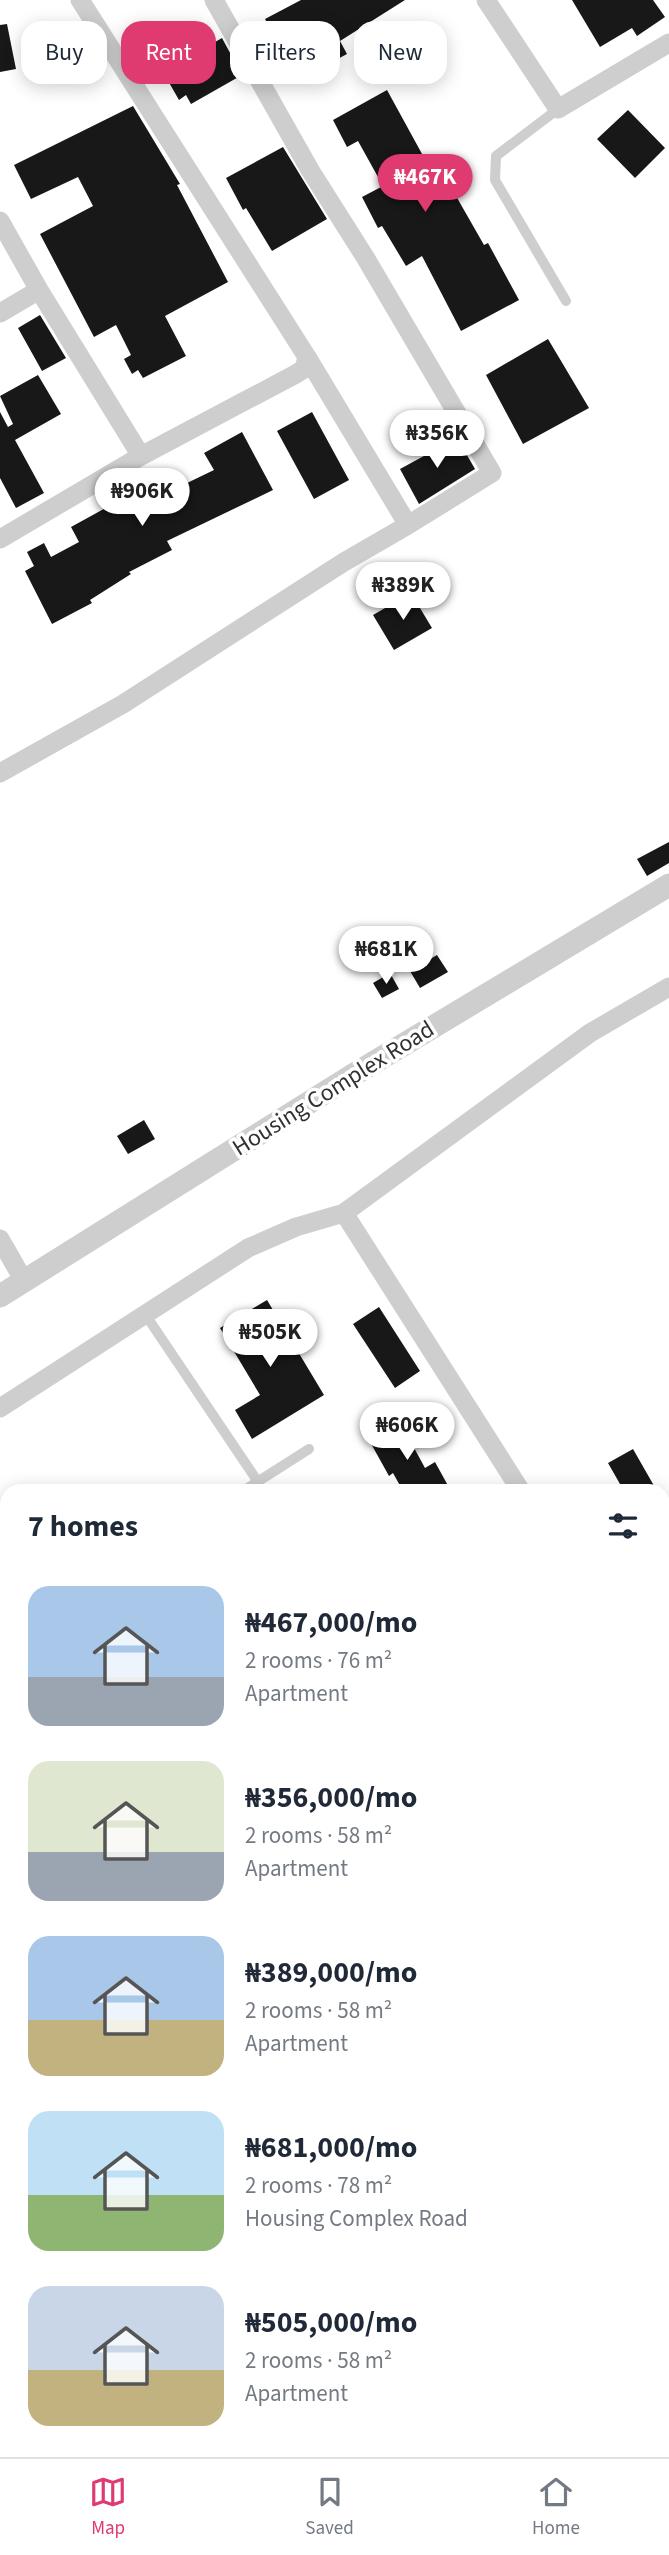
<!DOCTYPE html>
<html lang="en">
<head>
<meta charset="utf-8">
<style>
	:root { --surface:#fff; --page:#f6f6f7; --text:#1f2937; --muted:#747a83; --line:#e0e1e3; --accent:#df3b71 }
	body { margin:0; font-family:"Source Sans 3",sans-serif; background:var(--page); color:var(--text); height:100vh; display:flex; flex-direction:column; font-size:26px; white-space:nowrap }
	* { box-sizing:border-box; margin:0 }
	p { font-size:23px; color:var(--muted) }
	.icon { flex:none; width:38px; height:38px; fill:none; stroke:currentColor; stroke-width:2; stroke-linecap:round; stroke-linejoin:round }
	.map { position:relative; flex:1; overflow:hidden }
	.details { position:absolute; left:0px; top:1484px; width:670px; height:973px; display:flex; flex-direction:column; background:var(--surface); border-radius:21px 21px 0 0; box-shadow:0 4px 18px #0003 }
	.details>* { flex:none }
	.banner { position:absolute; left:21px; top:21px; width:628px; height:63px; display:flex; gap:14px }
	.price { position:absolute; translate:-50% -60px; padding:0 16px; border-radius:24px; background:#fff; color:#222; font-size:23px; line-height:46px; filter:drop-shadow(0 2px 4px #0008) }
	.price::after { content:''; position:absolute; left:50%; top:42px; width:21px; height:16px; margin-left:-10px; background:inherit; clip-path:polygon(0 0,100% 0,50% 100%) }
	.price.current { background:var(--accent); color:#fff }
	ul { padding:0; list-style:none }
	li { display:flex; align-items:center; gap:21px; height:175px; padding:0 28px }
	li span { display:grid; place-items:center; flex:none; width:196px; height:140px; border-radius:21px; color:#555 }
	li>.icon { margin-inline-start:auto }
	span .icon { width:84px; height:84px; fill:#fffc; stroke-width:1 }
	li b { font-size:30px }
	h2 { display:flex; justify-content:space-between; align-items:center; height:84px; padding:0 28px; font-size:30px }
	.pill { padding:0 24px; border-radius:21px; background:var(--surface); box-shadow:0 4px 18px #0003; font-size:24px; line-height:63px }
	.pill.current { background:var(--accent); color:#fff }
	.menu { display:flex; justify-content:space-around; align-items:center; height:98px; border-top:2px solid var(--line); background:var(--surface); font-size:19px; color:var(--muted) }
	.menu a { display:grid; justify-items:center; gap:4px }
	.menu .current { color:var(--accent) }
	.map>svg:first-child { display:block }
	.building { fill:#181818 }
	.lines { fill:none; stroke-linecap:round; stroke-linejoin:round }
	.service { stroke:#cecece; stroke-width:10 }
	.minor { stroke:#cecece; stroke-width:19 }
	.tertiary { stroke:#cecece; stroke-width:23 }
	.labels { text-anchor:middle; stroke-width:7; stroke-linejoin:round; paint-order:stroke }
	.street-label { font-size:24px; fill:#313131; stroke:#fff }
</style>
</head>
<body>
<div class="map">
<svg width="669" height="2457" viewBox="0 0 669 2457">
	<rect width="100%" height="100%" fill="#fff"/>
	<path class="building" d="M301 0H405L340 41 347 54 298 80 265 19Z
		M572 0H653L665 17 637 36 632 28 600 47Z
		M7 24 16 69 0 72V25Z
		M222 38 242 75 191 104 186 95 179 100 163 72Z
		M387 90 427 163 430 161 450 199 456 196 484 245 488 243 519 300 461 331 422 256 406 266 382 226 378 228 362 197 383 186 358 141 347 147 333 120Z
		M133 106 180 184 177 185 228 282 165 316 186 356 143 378 138 370 132 374 124 359 131 355 116 325 94 337 40 234 93 206 78 177 31 199 14 165Z
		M628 110 665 148 635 178 597 139Z
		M283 147 327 219 272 251 246 208 243 210 226 178Z
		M40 315 66 358 42 371 18 328Z
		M548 339 589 408 523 444 486 375Z
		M38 375 61 414 15 440 44 493 16 508 0 478V412L8 427 13 424 0 396Z
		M312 412 349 480 314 499 277 431Z
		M242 432 273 490 167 541 172 550 129 572 131 574 90 600 92 603 52 624 25 571 34 566 27 552 44 543 51 557 79 542 71 527 111 505 104 492 144 470 158 497 214 470 204 453Z
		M457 438 475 469 419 504 400 469Z
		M411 593 432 628 394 650 373 615Z
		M669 842V863L647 876 637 859Z
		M437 955 448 972 420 988 410 971Z
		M390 973 399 989 382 998 373 983Z
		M144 1120 155 1139 128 1154 117 1136Z
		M267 1300 324 1395 252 1439 235 1410 260 1395 220 1328Z
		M379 1307 420 1371 395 1388 353 1324Z
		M400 1422 425 1468 435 1462 451 1491H403L393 1473 389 1476 369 1440Z
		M633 1449 657 1491H624L608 1463Z"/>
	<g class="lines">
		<path class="service" d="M558 109 496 156 495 180 566 301
			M145 1314 258 1482
			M243 1491 309 1449"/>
		<path class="minor" d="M214 0 310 170 365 257 492 473 408 525 307 357
			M486 0 558 109 669 43
			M0 221 39 290
			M0 313 39 290 141 456
			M0 539 141 456 294 375 304 369 307 357 80 0
			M0 773 123 704 344 562 408 525
			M344 1213 521 1491
			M0 1239 24 1281
			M0 1408 248 1248 296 1227 344 1213 590 1033 669 987
			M0 1523 7 1534
			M663 1717 669 1726
			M663 2374 669 2373
			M519 2457 522 2450"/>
		<path class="tertiary" d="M0 1296 353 1075 669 885"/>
	</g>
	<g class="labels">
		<g class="street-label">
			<text transform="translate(333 1088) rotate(-32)" y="8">Housing Complex Road</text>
		</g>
	</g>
</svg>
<b class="price current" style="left:425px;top:214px">₦467K</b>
<b class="price" style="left:437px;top:470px">₦356K</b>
<b class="price" style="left:142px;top:528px">₦906K</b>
<b class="price" style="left:403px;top:622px">₦389K</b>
<b class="price" style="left:386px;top:986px">₦681K</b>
<b class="price" style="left:270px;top:1369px">₦505K</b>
<b class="price" style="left:407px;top:1462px">₦606K</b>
<div class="banner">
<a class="pill">Buy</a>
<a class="pill current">Rent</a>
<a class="pill">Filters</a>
<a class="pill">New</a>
</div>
<section class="details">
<h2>7 homes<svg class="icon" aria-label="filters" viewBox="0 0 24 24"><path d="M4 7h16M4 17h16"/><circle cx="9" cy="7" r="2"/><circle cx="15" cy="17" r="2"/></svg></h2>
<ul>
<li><span style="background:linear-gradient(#a9c7e8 65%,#9aa5b1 0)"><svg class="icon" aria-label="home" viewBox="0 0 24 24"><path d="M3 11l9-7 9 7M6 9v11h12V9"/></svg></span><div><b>₦467,000/mo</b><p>2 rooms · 76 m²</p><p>Apartment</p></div></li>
<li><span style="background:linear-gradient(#dfe7d0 65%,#9aa5b1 0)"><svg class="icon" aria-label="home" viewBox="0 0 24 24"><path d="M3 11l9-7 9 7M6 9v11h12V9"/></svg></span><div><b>₦356,000/mo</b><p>2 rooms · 58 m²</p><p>Apartment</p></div></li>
<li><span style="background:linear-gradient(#a9c7e8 60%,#c2b280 0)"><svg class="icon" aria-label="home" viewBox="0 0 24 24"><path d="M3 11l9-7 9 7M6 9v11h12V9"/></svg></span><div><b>₦389,000/mo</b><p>2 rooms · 58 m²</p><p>Apartment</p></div></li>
<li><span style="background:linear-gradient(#bfe0f5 60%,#8fb573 0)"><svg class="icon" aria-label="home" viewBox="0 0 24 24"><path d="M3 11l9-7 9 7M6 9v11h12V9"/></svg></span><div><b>₦681,000/mo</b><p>2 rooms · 78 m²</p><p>Housing Complex Road</p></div></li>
<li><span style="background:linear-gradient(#c9d6e8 60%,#c2b280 0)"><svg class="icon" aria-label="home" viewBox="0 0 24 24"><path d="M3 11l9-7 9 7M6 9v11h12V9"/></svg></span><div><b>₦505,000/mo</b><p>2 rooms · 58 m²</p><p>Apartment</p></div></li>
</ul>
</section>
</div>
<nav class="menu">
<a class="current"><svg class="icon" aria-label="map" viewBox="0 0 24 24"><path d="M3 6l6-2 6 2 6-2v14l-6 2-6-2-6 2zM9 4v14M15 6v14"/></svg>Map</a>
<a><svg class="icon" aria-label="saved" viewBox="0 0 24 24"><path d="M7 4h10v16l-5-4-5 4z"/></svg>Saved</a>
<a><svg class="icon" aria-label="home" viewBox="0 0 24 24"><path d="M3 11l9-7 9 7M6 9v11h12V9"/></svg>Home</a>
</nav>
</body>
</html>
